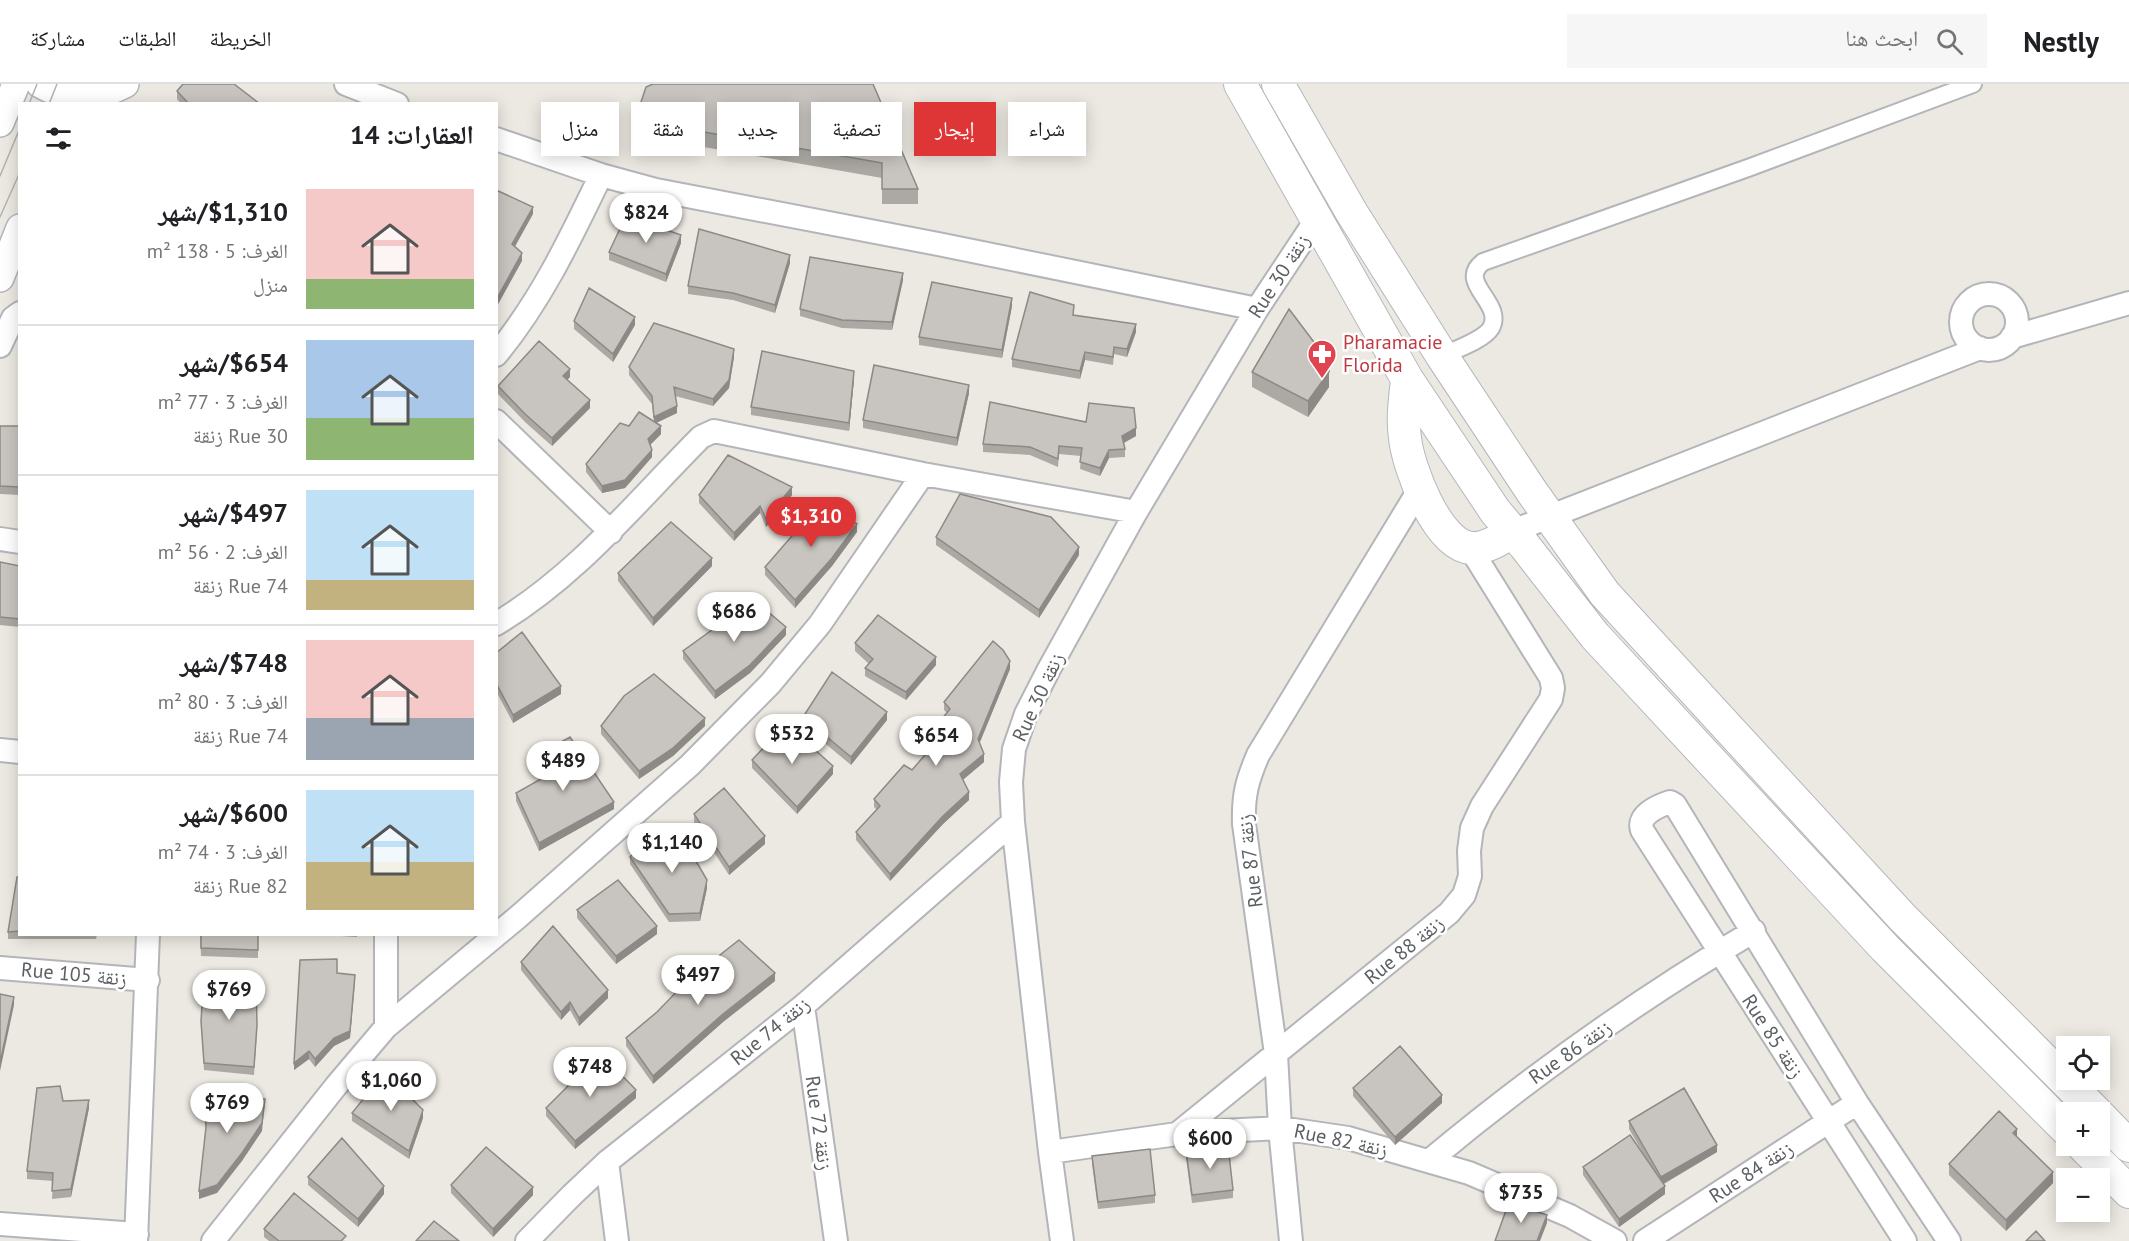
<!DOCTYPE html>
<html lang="ar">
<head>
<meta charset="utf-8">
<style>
	:root { --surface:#fff; --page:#f6f6f6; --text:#202124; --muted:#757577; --line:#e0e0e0; --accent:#de3637 }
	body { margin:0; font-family:"PT Sans","Noto Naskh Arabic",sans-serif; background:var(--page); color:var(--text); direction:rtl; height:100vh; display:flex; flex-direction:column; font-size:22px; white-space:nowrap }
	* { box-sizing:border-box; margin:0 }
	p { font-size:20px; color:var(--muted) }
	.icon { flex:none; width:33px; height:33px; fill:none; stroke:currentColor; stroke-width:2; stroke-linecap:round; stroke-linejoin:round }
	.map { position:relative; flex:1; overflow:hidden; direction:ltr }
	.sheet { position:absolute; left:18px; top:18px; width:480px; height:834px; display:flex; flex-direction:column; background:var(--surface); border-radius:0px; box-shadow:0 3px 15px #0003; direction:rtl }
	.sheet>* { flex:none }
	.hud { position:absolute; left:516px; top:18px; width:570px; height:54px; direction:rtl; display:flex; gap:12px }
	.fabs { position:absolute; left:2056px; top:952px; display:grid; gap:12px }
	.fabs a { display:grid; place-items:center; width:54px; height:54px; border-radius:0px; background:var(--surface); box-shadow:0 3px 15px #0003; font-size:30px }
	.price { position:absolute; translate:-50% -51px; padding:0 14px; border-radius:21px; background:#fff; color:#222; font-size:20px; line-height:39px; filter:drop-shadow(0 2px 3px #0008) }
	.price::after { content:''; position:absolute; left:50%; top:36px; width:18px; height:14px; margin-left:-9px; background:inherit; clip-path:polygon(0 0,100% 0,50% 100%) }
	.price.selected { background:var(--accent); color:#fff }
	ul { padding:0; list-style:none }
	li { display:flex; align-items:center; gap:18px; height:150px; padding:0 24px }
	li+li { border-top:2px solid var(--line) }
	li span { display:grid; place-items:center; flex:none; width:168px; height:120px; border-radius:0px; color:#555 }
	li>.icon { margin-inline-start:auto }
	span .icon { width:72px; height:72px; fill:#fffc; stroke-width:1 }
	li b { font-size:26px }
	h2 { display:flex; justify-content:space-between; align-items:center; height:72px; padding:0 24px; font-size:26px }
	.chip { padding:0 21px; border-radius:0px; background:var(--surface); box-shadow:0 3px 15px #0003; font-size:21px; line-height:54px }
	.chip.selected { background:var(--accent); color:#fff }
	header { display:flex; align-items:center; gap:36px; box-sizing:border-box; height:84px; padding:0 30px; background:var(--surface); border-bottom:2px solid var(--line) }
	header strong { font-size:28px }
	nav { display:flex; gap:33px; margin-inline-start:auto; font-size:21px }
	.search { width:420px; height:54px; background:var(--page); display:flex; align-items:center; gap:15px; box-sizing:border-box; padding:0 21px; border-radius:0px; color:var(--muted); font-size:22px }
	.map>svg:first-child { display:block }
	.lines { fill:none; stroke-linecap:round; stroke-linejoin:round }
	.pedestrian-casing { stroke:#b3b5b9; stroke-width:20 }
	.minor-casing { stroke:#b3b5b9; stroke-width:26 }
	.tertiary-casing { stroke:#b3b5b9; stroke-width:30 }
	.secondary-casing { stroke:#b4b7bc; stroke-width:34 }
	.pedestrian { stroke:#fff; stroke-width:16 }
	.minor { stroke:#fff; stroke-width:22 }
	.tertiary { stroke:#fff; stroke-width:27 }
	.secondary { stroke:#fff; stroke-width:32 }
	.tram { stroke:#b1b2b2; stroke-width:1.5 }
	.wall { fill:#aca9a4 }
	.shaded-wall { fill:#8c8986 }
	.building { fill:#c8c4bf; stroke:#8c8986; stroke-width:1.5 }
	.labels { text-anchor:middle; stroke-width:5; stroke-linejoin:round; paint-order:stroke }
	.street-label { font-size:20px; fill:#5b5f62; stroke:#fff }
	.health-label { font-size:20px; fill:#be3a42; stroke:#fff; text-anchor:start }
</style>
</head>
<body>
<header>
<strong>Nestly</strong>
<div class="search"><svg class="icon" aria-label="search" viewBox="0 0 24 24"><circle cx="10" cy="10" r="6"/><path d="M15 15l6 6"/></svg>ابحث هنا</div>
<nav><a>الخريطة</a><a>الطبقات</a><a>مشاركة</a></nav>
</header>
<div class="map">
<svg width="2129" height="1157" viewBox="0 0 2129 1157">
	<rect width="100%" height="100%" fill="#ece9e2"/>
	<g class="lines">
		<g class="pedestrian-casing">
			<path id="pedestrian" d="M1442 272C1454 266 1484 256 1491 244 1505 219 1456 199 1483 178L1748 84 1973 0"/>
		</g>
		<g class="minor-casing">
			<path id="minor" d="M346 0 397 20
				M496 55 601 91 656 106 938 160 1257 225
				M1961 238a28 28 0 1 1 56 0a28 28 0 1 1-56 0Z
				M2012 253 2129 219
				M0 262 13 234 20 229
				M496 271C541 217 571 153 601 91
				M496 337 611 448
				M1513 447 1980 264
				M0 455 20 458
				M496 540C577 492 636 418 701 353L714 347 923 390 1136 428
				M0 666 20 668
				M386 850V943
				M0 884 148 896
				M803 922 836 1157
				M1177 1050 1449 829 1464 811 1470 792 1469 767 1472 744 1482 722 1551 615 1553 604 1551 594 1470 464
				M1050 1068 1177 1050 1241 1046 1280 1044 1348 1054 1469 1089 1570 1132 1615 1157
				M1429 1077C1531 992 1639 915 1754 847
				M607 1078 617 1157
				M0 1140 137 1150
				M136 1157 148 850
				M213 1157 336 1002 386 943 518 833 690 681 770 600 820 540 923 390
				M527 1157 571 1112 607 1078 803 922 1013 738
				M1062 1157 1050 1068 1013 738 1011 698 1014 665 1026 630 1049 585 1136 428 1257 225 1316 136
				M1291 1157 1280 1044 1276 970 1244 740C1243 711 1247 697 1258 671L1419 406
				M1645 1157 1857 1019
				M1905 1157 1642 746C1637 731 1658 722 1670 718L1675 721 1857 1019 1949 1157"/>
		</g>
		<g class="tertiary-casing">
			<path id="tertiary" d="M40 0C67 16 98 15 125 0
				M0 39 16 0
				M0 194 20 144"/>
		</g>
		<g class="secondary-casing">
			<path id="secondary" d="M1240 0 1407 295 1495 427 1524 461 1595 552 1885 864 2067 1046
				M1278 0 1352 129 1442 272 1532 408 1605 510 1902 833 2097 1029
				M1407 295C1405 315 1402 334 1405 354 1408 383 1437 461 1471 464 1486 465 1501 455 1513 447
				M2100 1032 2129 1062
				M2083 1062 2129 1108"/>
		</g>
		<use href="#pedestrian" class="pedestrian"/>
		<use href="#minor" class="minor"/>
		<use href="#tertiary" class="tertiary"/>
		<use href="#secondary" class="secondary"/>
		<path class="tram" d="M29 20 37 0
			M49 20 57 0
			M0 92 20 44
			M0 133 20 88"/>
	</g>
	<path class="wall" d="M873 0 918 105V120H882V94L635 51V36Z
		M177 7 260 20H181L177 15Z
		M681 159 666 198 609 176V168Z
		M790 179 775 229 733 216 688 210V202Z
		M903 196 892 246 842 244 800 232V225Z
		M1012 222 1002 274 919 261V253Z
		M1074 231 1136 248 1127 273 1114 270 1113 281 1085 276 1080 295 1012 283V275Z
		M574 237 635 241 613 278 574 245Z
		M734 273 729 304 713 322 675 312 677 329 656 339 661 350 650 361 652 373 625 404 602 409 586 388V380L629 342 654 338 652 320 629 291V283Z
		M1329 278V303L1308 333 1252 303V288Z
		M570 293 567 296 590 324 552 362 525 338 498 310V302Z
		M854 295 849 347 751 331V323Z
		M969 309 957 362 863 344V336Z
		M0 342H20V411L0 410Z
		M1136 352 1123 359 1125 365V373L1109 374 1100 392 1080 385 1081 372 1059 370 1058 383 1030 371 983 368V360Z
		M699 411H792L766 443 760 429 734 457 699 419Z
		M857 448 832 482 795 524 765 491V483Z
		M936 453 1079 471 1039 534 936 461Z
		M0 478 20 482V543L0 541Z
		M712 482 653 542 618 497V489Z
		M786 551 750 589 715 615 683 575V567Z
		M855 559 936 581 906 616 865 592V584L869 580 855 567Z
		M496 569 561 610 513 639 496 607Z
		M1010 585 979 659 984 678 963 696 969 716 943 740 890 797 856 756V748L877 726 874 723V715L912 686 927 669 924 665V657L947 629 944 626V618Z
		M805 630 887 636 851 681 827 661 805 638Z
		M601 642H705L673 672 639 695 601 650Z
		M536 672 614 725 539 767 516 717V709L544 693 536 680Z
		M752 676 833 690 797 730 752 684Z
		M694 730 765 760 729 791 694 738Z
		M630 773 707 804 700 837 669 838 630 780Z
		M20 792V850H97L96 855H8V848Z
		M577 826 657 850 616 880 577 834Z
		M200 850H258V874L201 872Z
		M309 850H357V853Z
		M521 878 608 914 579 942 570 926 561 936 521 886Z
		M337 889 355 899 350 954 334 962 315 983 309 975 294 986Z
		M775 897 723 938 653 1000 626 962V954Z
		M201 937 257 948 254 991 204 986Z
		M1353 1004 1442 1019 1395 1061 1353 1012Z
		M636 1014 575 1065 546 1032V1024Z
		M63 1017 89 1024 71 1113 52 1115 53 1097 27 1095V1087Z
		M352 1029 423 1034 409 1075 352 1037Z
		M1629 1037 1717 1068 1664 1100 1665 1110 1619 1143 1583 1091V1083L1644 1071 1629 1045Z
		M2017 1054 2053 1099 2006 1147 1949 1091V1080Z
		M1186 1066 1233 1106V1114L1192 1119 1186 1074Z
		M1092 1072 1155 1111V1119L1098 1125 1092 1080Z
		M308 1093 384 1110 358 1143 308 1101Z
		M451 1101 533 1111 493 1153 451 1109Z
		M264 1145 346 1157H269L264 1153Z"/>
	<path class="shaded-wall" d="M533 123V130L512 168V160Z
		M681 151V159L666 198V190Z
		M522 169V177L496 224V216Z
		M790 171V179L775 229V221Z
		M903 189V196L892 246V238Z
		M1012 214V222L1002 274V266Z
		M635 233V241L613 278V270Z
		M1136 240V248L1127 273V265Z
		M734 265V273L729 304 713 322V315Z
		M1085 268V276L1080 295V287Z
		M570 285V293L563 300V292Z
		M854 287V295L849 347V339Z
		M1329 288V303L1308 333V317Z
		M969 301V309L957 362V354Z
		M590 316V324L552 362V354Z
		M677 322V329L654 340V333Z
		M661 342V350L648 363V355Z
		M1136 344V352L1122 360V352Z
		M652 366V373L625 404 602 409V402Z
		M1109 366V374L1100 392V384Z
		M792 403V411L766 443V435Z
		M760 422V429L734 457V449Z
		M857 440V448L832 482 795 524V516Z
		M1079 463V471L1039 534V526Z
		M712 474V482L653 542V534Z
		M786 543V551L750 589 715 615V607Z
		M936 573V581L906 616V608Z
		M1010 577V585L978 663V655Z
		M561 602V610L513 639V631Z
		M887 628V636L851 681V673Z
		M705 634V642L673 672 639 695V687Z
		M984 670V678L960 698V690Z
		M833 682V690L797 730V723Z
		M969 708V716L943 740 890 797V790L943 732Z
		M614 718V725L539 767V759Z
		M765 752V760L729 791V783Z
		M707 796V804L700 837V829Z
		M657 842V850L616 880V872Z
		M775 889V897L723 938 653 1000V992L723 930Z
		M355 891 350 954 334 962 315 983V975Z
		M608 906V914L579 942V934Z
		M14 913V921L0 987V979Z
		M570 918V926L561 936V928Z
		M309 967V975L294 986V979Z
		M636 1006V1014L575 1065V1057Z
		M1442 1011V1019L1395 1061V1053Z
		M265 1015 262 1047 242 1077 217 1109 199 1115V1107Z
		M89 1016V1024L71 1113V1105Z
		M423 1026V1034L409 1075V1067Z
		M2017 1045V1056L2013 1049Z
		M1717 1061V1068L1661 1101V1093Z
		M2053 1088V1099L2006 1147V1136Z
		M384 1102V1110L358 1143V1135Z
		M1665 1102V1110L1619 1143V1135Z
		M533 1103V1111L493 1153V1145Z
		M1547 1131V1139L1540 1157H1537Z"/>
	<path class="building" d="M183 0H234L260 20H189L177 7Z
		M653 0H873L918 105H882V79L635 36 646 3Z
		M496 106 533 123 512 160 522 169 496 216Z
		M626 132 681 151 666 190 609 168Z
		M699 145 790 171 775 221 733 209 688 202Z
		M810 173 903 189 892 238 842 236 800 225Z
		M932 198 1012 214 1002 266 919 253Z
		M589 204 635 233 613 270 574 237Z
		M1030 208 1074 221 1073 231 1136 240 1127 265 1114 263 1113 273 1085 268 1080 287 1012 275Z
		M1289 225 1329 278V288L1308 317 1252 288Z
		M654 239 734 265 729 296 713 315 674 303 677 322 654 333 652 312 629 283Z
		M539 257 570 285 563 292 590 316 552 354 525 330 498 302Z
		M762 267 854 287 849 339 751 323Z
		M874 281 969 301 957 354 863 336Z
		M990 318 1086 338 1089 319 1134 324 1136 344 1122 352 1125 365 1109 366 1100 384 1080 378 1082 364 1059 362 1058 375 1030 363 983 360Z
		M639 328 661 342 648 355 652 366 625 396 602 402 586 380 620 339 629 342Z
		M0 342H20V403L0 402Z
		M728 371 792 403 766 435 760 422 734 449 699 411Z
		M960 410 1051 433 1079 463 1039 526 936 453Z
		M824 415 857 440 832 474 795 516 765 483Z
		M671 438 712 474 653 534 618 489Z
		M0 478 20 482V535L0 533Z
		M748 511 786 543 750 581 715 607 683 567 716 543Z
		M878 531 936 573 906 608 865 584 873 575 855 559Z
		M522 548 561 602 513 631 496 599V569Z
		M993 557 1003 566 1010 577 978 655 984 670 960 690 969 708 943 732 890 790 856 748 880 722 874 715 904 681 912 686 931 664 924 657 950 625 944 618Z
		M832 588 887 628 851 673 827 653 805 630Z
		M654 590 705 634 673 664 639 687 601 642 624 612Z
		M786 640 833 682 797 723 752 676Z
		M570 653 614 718 539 759 516 709 548 691 536 672Z
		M724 704 765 752 729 783 694 730Z
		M655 748 667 756 681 751 707 796 700 829 669 830 630 773Z
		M20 792V847L8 848 17 793Z
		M618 796 657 842 616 872 577 826Z
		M553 842 608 906 579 934 570 918 561 928 521 878Z
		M201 850H258V866L201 864Z
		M739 856 775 889 723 930 653 992 626 954 657 928 687 897Z
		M337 875V889L355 891 350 947 334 954 315 975 309 967 294 979 300 876Z
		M204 893 256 895 257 941 254 983 204 979 201 937Z
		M0 910 14 913 0 979Z
		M1400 962 1442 1011 1395 1053 1353 1004Z
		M604 973 636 1006 575 1057 546 1024 572 998Z
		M385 988 423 1026 409 1067 352 1029Z
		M60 1002 63 1017 89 1016 71 1105 52 1107 53 1089 27 1087 37 1004Z
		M1684 1004 1717 1061 1661 1093 1629 1037Z
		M204 1012 265 1015 262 1039 242 1069 217 1101 199 1107 206 1043Z
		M1999 1027 2017 1045 2013 1049 2053 1088 2006 1136 1949 1080Z
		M1630 1051 1665 1102 1619 1135 1583 1083Z
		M342 1054 384 1102 358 1135 308 1093Z
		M1228 1061 1233 1106 1192 1111 1186 1066Z
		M486 1063 533 1103 493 1145 451 1101Z
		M1150 1065 1155 1111 1098 1118 1092 1072Z
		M294 1109 346 1152 341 1157H279L264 1145Z
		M1509 1118 1547 1131 1537 1157H1495Z
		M434 1137 459 1157H416Z
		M2036 1147 2045 1157H2026Z"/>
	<defs>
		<g id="pharmacy-pin" transform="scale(1.5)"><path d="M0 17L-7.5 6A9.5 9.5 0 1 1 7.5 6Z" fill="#e0444e" stroke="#fff"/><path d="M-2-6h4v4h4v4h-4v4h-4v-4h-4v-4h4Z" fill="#fff"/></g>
	</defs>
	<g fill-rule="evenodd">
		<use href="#pharmacy-pin" x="1322" y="270"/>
	</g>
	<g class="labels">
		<g class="street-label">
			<text transform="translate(1279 192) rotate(-57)" y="7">Rue 30 زنقة</text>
			<text transform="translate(1038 613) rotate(-65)" y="7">Rue 30 زنقة</text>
			<text transform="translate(1250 777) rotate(-97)" y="7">Rue 87 زنقة</text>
			<text transform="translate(1404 866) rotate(-39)" y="7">Rue 88 زنقة</text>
			<text transform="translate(74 890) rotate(5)" y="7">Rue 105 زنقة</text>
			<text transform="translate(770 947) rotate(-39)" y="7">Rue 74 زنقة</text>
			<text transform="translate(1773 952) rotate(57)" y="7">Rue 85 زنقة</text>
			<text transform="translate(1570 968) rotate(-35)" y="7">Rue 86 زنقة</text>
			<text transform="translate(819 1039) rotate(82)" y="7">Rue 72 زنقة</text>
			<text transform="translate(1341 1056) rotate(12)" y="7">Rue 82 زنقة</text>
			<text transform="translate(1751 1088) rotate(-33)" y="7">Rue 84 زنقة</text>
		</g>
		<g class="health-label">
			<text x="1343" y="265">Pharamacie<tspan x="1343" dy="23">Florida</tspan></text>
		</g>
	</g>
</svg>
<div class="fabs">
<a><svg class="icon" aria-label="locate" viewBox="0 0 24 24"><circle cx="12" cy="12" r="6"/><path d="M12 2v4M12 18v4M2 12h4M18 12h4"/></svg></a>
<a>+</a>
<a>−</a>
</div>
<b class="price" style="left:646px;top:160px">$824</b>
<b class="price selected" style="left:811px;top:464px">$1,310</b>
<b class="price" style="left:734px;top:559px">$686</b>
<b class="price" style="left:792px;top:681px">$532</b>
<b class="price" style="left:936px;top:683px">$654</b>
<b class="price" style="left:563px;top:708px">$489</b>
<b class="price" style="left:672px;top:790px">$1,140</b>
<b class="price" style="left:698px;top:922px">$497</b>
<b class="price" style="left:229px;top:937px">$769</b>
<b class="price" style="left:590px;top:1014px">$748</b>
<b class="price" style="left:391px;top:1028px">$1,060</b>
<b class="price" style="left:227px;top:1050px">$769</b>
<b class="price" style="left:1210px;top:1086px">$600</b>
<b class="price" style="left:1521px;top:1140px">$735</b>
<div class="hud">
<a class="chip">شراء</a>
<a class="chip selected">إيجار</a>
<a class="chip">تصفية</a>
<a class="chip">جديد</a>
<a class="chip">شقة</a>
<a class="chip">منزل</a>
</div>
<section class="sheet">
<h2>العقارات: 14<svg class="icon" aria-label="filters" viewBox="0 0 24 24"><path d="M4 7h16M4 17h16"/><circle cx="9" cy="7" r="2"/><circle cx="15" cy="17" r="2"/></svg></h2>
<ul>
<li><span style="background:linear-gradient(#f6c9c9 75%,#8fb573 0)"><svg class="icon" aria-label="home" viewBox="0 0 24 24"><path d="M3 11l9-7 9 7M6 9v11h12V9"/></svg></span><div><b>$1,310/شهر</b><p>الغرف: 5 · 138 m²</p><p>منزل</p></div></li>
<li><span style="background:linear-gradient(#a9c7e8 65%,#8fb573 0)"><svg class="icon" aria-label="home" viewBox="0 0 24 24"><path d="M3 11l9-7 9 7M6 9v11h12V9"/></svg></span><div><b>$654/شهر</b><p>الغرف: 3 · 77 m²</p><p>Rue 30 زنقة</p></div></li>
<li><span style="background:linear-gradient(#bfe0f5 75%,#c2b280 0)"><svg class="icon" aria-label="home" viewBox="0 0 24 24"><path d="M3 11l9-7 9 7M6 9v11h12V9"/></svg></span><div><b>$497/شهر</b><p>الغرف: 2 · 56 m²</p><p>Rue 74 زنقة</p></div></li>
<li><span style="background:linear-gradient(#f6c9c9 65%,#9aa5b1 0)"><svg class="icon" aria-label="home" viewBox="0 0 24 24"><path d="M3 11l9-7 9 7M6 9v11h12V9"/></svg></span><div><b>$748/شهر</b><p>الغرف: 3 · 80 m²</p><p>Rue 74 زنقة</p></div></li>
<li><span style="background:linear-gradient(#bfe0f5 60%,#c2b280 0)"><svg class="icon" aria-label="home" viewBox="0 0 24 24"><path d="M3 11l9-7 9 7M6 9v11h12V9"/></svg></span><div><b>$600/شهر</b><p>الغرف: 3 · 74 m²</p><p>Rue 82 زنقة</p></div></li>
</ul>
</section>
</div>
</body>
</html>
